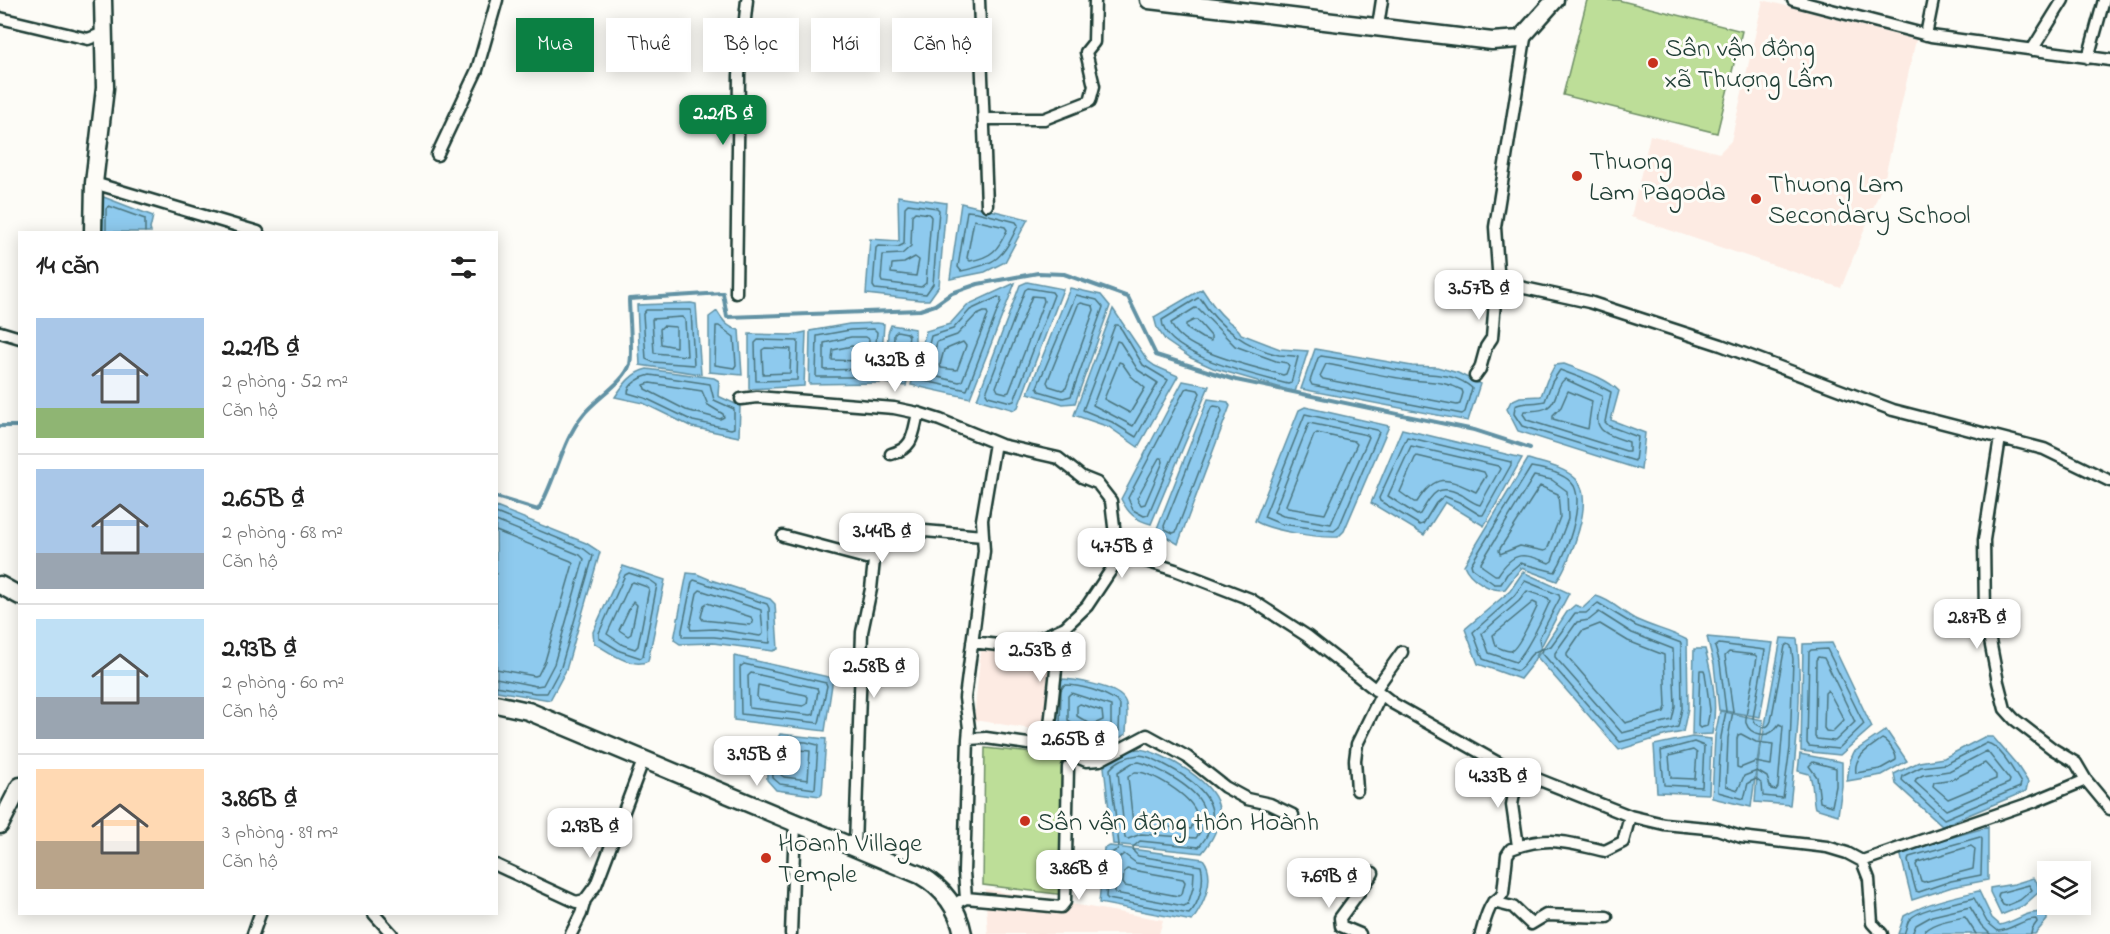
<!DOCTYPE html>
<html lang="vi">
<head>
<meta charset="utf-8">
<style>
	:root { --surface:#fff; --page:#f2f2f2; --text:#222; --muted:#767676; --line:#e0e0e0; --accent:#0b8043 }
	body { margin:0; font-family:"Indie Flower",sans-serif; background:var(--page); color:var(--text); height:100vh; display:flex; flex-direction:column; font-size:22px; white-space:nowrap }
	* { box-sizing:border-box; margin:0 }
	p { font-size:20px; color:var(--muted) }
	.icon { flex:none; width:33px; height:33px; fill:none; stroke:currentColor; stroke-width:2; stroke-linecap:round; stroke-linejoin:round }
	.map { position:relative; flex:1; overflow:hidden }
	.sheet { position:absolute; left:18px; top:231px; width:480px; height:684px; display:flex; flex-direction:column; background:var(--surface); border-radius:0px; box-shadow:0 3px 15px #0003 }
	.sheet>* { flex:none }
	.banner { position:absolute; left:516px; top:18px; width:570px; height:54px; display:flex; gap:12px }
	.buttons { position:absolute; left:2037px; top:861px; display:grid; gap:12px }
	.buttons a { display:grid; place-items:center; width:54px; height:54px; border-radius:0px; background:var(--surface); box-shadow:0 3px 15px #0003; font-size:30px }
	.price { position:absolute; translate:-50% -51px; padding:0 14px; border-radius:12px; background:#fff; color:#222; font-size:20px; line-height:39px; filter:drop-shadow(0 2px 3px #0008) }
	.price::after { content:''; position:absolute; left:50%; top:36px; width:18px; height:14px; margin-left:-9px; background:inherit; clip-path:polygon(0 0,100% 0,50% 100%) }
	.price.current { background:var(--accent); color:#fff }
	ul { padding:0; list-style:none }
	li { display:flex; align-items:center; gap:18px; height:150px; padding:0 18px }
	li+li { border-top:2px solid var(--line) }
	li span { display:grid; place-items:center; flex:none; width:168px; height:120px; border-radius:0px; color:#555 }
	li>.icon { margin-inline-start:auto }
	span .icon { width:72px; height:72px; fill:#fffc; stroke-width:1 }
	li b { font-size:26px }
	h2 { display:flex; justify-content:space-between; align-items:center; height:72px; padding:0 18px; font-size:26px }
	.chip { padding:0 21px; border-radius:0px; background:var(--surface); box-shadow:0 3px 15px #0003; font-size:21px; line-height:54px }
	.chip.current { background:var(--accent); color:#fff }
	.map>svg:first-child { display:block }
	.built { fill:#fdebe3 }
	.green { fill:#bdde98; stroke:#6e8e66; stroke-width:1.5 }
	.water { fill:#8ecaee; stroke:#6292a4; stroke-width:1.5 }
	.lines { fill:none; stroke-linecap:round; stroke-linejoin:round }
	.shore { stroke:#4b757e; stroke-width:1.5 }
	.stream { stroke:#6292a4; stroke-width:4 }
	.street-casing { stroke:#1f3d34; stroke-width:15 }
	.secondary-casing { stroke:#1f3d34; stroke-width:21 }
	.street { stroke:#fdfcf7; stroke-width:10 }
	.secondary { stroke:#fdfcf7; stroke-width:16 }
	.poi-dot { fill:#c8321e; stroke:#fdfcf7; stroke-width:2 }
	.labels { text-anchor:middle; stroke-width:6; stroke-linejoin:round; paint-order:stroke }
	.poi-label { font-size:27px; fill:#1f3d34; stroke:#fdfcf7; text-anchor:start }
</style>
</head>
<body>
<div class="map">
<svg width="2110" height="934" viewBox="0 0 2110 934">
	<rect width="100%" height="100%" fill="#fdfcf7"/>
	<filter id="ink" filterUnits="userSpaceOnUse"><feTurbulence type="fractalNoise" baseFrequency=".0167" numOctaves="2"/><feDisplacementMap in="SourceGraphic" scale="12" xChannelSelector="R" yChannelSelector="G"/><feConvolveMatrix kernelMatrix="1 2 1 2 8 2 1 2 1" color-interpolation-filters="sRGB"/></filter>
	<g filter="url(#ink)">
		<path class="built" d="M1763 0 1916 40 1884 181 1841 288 1631 217 1650 135 1719 153 1731 141Z
			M1059 634 1045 731 974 720 981 648 1008 652 1021 650Z
			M985 889 1095 908 1163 920 1159 934H988Z"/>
		<path class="green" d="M1587 0H1618L1742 31 1717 133 1563 95Z
			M985 748 1069 757 1065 895 983 885Z"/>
		<path class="water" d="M101 196 153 216 150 229 151 232H100Z
			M898 196 946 203 939 286 929 300H920L866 294 870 239 899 241Z
			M961 203 1028 219 1005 262 985 272 950 279Z
			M1027 282 1063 289 1018 407 1014 410 977 399 1020 285Z
			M1015 283 970 398 911 385 926 331 950 324 967 305Z
			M1070 288 1101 295 1110 306 1075 403 1063 404 1028 393Z
			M1202 289C1209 300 1217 311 1227 320 1232 325 1238 327 1241 334L1280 349 1308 351 1295 392 1213 368 1191 358 1166 341 1157 328 1154 317Z
			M691 303 696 304 701 374 640 365 637 305Z
			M1113 309 1148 361 1155 366 1178 376 1138 447 1109 427 1074 415Z
			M717 311C723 321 728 328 739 330L742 375 709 372V317Z
			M877 323 884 324 880 383 809 384 810 331 849 324Z
			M891 325 915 329V343L906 386 886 383 888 333Z
			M806 332 804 386 749 389V334L792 335Z
			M1315 349 1412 366 1437 367 1458 373 1480 384 1468 421 1301 389Z
			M1564 364C1582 371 1605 377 1619 391L1611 420 1645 433 1641 470 1518 431 1507 409 1511 401 1520 397 1541 396 1547 380 1555 365Z
			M647 369 714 378 719 381 718 396 740 406 739 437 692 427 643 403 615 397C623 385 632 372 647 369Z
			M1183 381 1209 386 1151 524C1135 520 1128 513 1121 499Z
			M1208 399 1228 402 1230 406 1178 544 1156 531Z
			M1305 407 1389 426 1344 531 1338 537C1319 538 1271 531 1255 521L1299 410Z
			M1402 429 1522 458 1484 526 1445 502 1424 535 1371 503Z
			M1528 459C1544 464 1564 467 1576 479 1596 499 1570 561 1557 581L1521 568 1505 589C1491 593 1469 578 1464 565Z
			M496 507 586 543 600 552 566 670 550 700 497 691Z
			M623 566 665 580 648 661C632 670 608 651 594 643L593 632Z
			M1523 572 1569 593 1532 664 1520 679 1478 664 1465 629 1510 591Z
			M687 573 697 574 711 580 770 599 775 604 778 649 773 651 713 643 680 644 674 640Z
			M1596 596C1612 600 1622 613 1637 620 1654 628 1671 631 1687 640L1688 708 1683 732 1667 735 1619 750 1537 657 1567 612 1575 605 1583 608Z
			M1707 637 1773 643 1760 717 1719 710 1714 664Z
			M1781 638 1797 639C1803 694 1796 750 1790 805L1755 802 1758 763Z
			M1832 643 1872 727 1840 755 1801 751 1803 644Z
			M1694 649H1705C1713 678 1718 705 1712 734L1692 735Z
			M734 656 833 678 825 731 734 720Z
			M1058 679C1073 679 1118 686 1125 701 1129 709 1126 725 1126 734 1117 739 1101 750 1090 749 1080 748 1061 732 1052 726Z
			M1720 711 1763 720 1751 807 1712 798 1715 736Z
			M1886 730 1907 761 1882 775 1847 781 1850 761 1854 752Z
			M780 734 826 739 822 794 820 796 776 790 767 780C766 763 771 749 780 734Z
			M1692 737 1711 739 1709 794 1657 792 1654 745Z
			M1984 737H1993L2017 765 2028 782 2026 791 1942 826 1896 784 1894 774 1919 762 1944 758Z
			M1139 749C1163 752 1219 783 1219 811 1220 826 1211 842 1202 853L1113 844 1104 767C1111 756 1127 750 1139 749Z
			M1800 754 1842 762V786L1838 815 1815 808C1812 798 1814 782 1809 774L1798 771Z
			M1988 827V880L1952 887 1912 900 1900 852Z
			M1110 846 1203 859C1217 877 1203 906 1192 921L1099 903 1104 848Z
			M2033 878 2037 882 2039 892 2023 906 2001 915 1990 892V888L2014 884Z
			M1979 891 1992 918 2000 925C2020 920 2024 911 2047 912V920L2035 934H1898L1904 916C1928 902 1953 897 1979 891Z"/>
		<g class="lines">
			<path class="shore" d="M908 204 937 208 939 210 933 284 926 294 875 289 873 286 876 248 878 246 898 247 904 244 905 207Z
				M967 211 977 212 1016 222 1018 225C1003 258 997 264 961 271L958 267Z
				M915 212 929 214 931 217 926 283 921 287 882 282 881 279 883 255 902 254 911 246 912 215Z
				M974 220 1005 227 1007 230C998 250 992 257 970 261L967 258Z
				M106 232V209L109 206 145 219V232
				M915 257 919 260 916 276 891 273 892 264 904 263Z
				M1028 288 1052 292 1054 295 1014 401 1011 402 988 396 986 393 1025 290Z
				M1076 295 1097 300 1103 307 1071 396 1063 398 1039 391 1037 387Z
				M1032 296 1043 297 1044 301 1009 392 1006 393 998 391 996 387Z
				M998 297 1001 298V301L967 390 920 380 931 336 953 329 970 310Z
				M1198 298 1201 299C1218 327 1248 348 1279 355 1286 356 1292 355 1298 357L1291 383 1288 384C1260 376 1163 356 1162 320Z
				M1081 303 1093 306 1094 310 1066 388 1062 390 1049 386 1047 382 1078 305Z
				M1195 308 1199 309 1235 346 1276 361 1287 363 1289 366 1286 374 1283 375C1256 367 1180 352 1171 323Z
				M646 310H691L694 365 653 362 646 359 643 314Z
				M984 312H987L988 315 962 381 959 382 930 375 929 372 937 342 957 335 975 316Z
				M682 317 685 320 687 356 654 353 652 319Z
				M1194 320H1197L1211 336V341L1202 338 1186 328V324Z
				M1115 325H1118L1122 330 1143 365 1168 380 1136 437 1112 422 1083 410Z
				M663 326 676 327V347L661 344 660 329Z
				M716 326H719L734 337 736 365 734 368 715 365Z
				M874 329 877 332 873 377H816L817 336 850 330Z
				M897 331 907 333 909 336 901 377 898 379 893 376 894 334Z
				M851 337H866L869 339 867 369 824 370V343Z
				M758 340 798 341 797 380 756 381 755 343Z
				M1117 341 1120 342 1138 370 1158 383 1133 426 1093 405Z
				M963 342 966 346 957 370 941 368 940 365 944 350Z
				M852 346 859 348 858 361 832 360 833 350Z
				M765 348 791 349 790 373 763 374 762 350Z
				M1321 356C1350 360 1380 367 1409 372 1433 376 1452 371 1472 388L1465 412 1462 414 1312 385 1310 381 1318 358Z
				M1119 362 1122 363 1131 376 1145 388 1130 413 1104 399Z
				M1326 364C1354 369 1382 376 1411 380 1430 382 1445 381 1462 390L1463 393 1460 404 1457 405 1323 379 1320 376Z
				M1560 370 1592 382 1611 392 1605 422 1609 426 1638 437 1635 461 1522 426 1514 414 1515 406C1524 401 1535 404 1545 401L1552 382Z
				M650 375 710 384 714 400 734 409V428L731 429 693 421 645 398 628 393C628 384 641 377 650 375Z
				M1565 379 1602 396C1602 402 1599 408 1598 415 1594 434 1616 437 1629 442V451H1626L1527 420 1523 414 1524 411C1532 410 1541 412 1548 407 1558 401 1555 386 1565 379Z
				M650 383 702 391 708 405 723 414 724 417 720 419 686 410 645 389 644 385Z
				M1188 388 1198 390 1200 393 1148 515 1144 516 1133 510 1128 498 1185 389Z
				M1568 391 1592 401 1588 429 1553 419V415L1561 407Z
				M1214 406 1220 407 1222 411 1176 532 1173 533 1165 529 1164 526 1211 408Z
				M1305 414 1377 430 1379 432 1339 527 1334 531 1281 524 1264 517Z
				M1309 423 1367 435 1369 437 1331 524 1283 516 1274 512Z
				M1317 433 1354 441 1357 444 1325 514 1288 508 1286 505 1314 435Z
				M1407 437 1511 462V465L1483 515H1480L1459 502 1444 496 1436 503 1423 524 1420 525 1380 501 1379 498Z
				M1411 446 1498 466 1500 469 1480 505C1473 503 1468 499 1462 495 1438 482 1432 494 1420 514L1417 515 1388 496Z
				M1417 456 1484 472 1486 476 1476 492C1448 479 1437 471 1417 502H1414L1400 492 1415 458Z
				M1159 458H1162L1163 462 1145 504 1141 505 1137 498Z
				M1531 467C1544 469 1567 474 1574 486 1584 506 1566 554 1555 572L1520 563 1507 574 1501 584H1494L1472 568 1471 564Z
				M1534 476 1552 480 1567 491 1568 519 1552 561 1549 563C1524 553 1514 550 1498 575H1495L1482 566 1481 563Z
				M1540 486 1558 494 1560 517 1547 550 1544 551 1520 546 1500 554 1499 550Z
				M496 513 584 549 593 556 561 667 547 693H535L496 686
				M496 521 580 555 584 559 554 664 543 685 536 686 496 678
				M496 531 571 561 573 564 545 661 538 675 535 676 496 669
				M629 573 650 580 657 585 643 656 641 658 620 651 599 638V633L625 575Z
				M694 580 767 604 769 608 770 643 714 637H682V630L692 582Z
				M1525 581 1559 595 1560 598 1539 638 1541 649C1525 655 1529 664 1517 671L1483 659 1473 632 1514 596Z
				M633 582 647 587 649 589 638 646 635 649 623 645 607 634 630 584Z
				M700 590 761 610 763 634 760 636 715 629 691 630 690 627 697 593Z
				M1527 591 1548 598 1550 601C1542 619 1528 649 1516 662L1489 653 1482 633 1519 601Z
				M633 601 637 605 631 634 628 636 619 630Z
				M1533 602 1537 604V607C1533 615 1517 652 1510 651 1506 651 1499 648 1496 646L1493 635Z
				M707 603 751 617 753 623 750 625 703 620 701 617 704 605Z
				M1598 603 1636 626 1681 643 1682 708 1678 727 1620 742 1542 653 1543 649 1551 646 1575 613H1586Z
				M1599 612 1632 633 1673 649 1675 707 1672 720 1622 733 1555 657V653L1577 622 1589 620Z
				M1600 624 1628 641 1664 655 1666 707 1664 712 1625 723 1567 656V653L1582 631Z
				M1719 644 1765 650 1753 718 1756 724C1762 728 1768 729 1771 721L1785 646 1788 644 1791 646 1793 659 1790 748 1783 798 1763 796 1762 784 1756 779 1748 783 1744 799 1718 792 1721 737 1726 711 1720 663 1715 647Z
				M1827 649 1864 724 1838 749 1809 746 1807 743 1809 652 1811 650Z
				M1729 652 1755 655 1757 657C1756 668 1744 717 1746 723 1748 729 1753 733 1760 734 1769 736 1774 731 1779 724L1783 726 1778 787 1776 790 1771 789 1767 777 1757 771 1744 776 1738 790 1726 786 1728 738 1733 711 1725 656Z
				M1818 657 1824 658 1855 722 1835 741 1817 739 1815 737 1816 660Z
				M744 664 826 683 827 686 819 723 741 714 740 667Z
				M1700 670H1704L1705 673 1710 710 1707 726 1700 728 1698 726Z
				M751 673 817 688 818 691 814 714 811 715 749 708 748 676Z
				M758 685 806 695 808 697 807 704 803 706 759 700 757 697Z
				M1064 685C1082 685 1104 692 1118 702L1120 705 1119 731 1091 743 1060 724 1061 690Z
				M1828 690 1844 720 1832 732 1826 731 1824 728 1825 693Z
				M1071 693 1111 706V726L1091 735 1068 720V696Z
				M1080 704 1102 711 1103 720 1092 725 1077 716V706Z
				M1741 734 1756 742 1773 744 1771 765 1755 762 1740 768 1737 767V739L1738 735Z
				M1882 739C1888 741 1897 754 1896 760L1880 769 1856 773C1853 756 1870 748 1882 739Z
				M783 741 806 742 818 745 815 789 780 784 773 778C772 764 776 753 783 741Z
				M1694 742 1704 746 1702 787 1664 785 1661 751Z
				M1987 743C2000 745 2014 772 2021 783L2020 787 1944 819 1902 780 1903 776 1921 767 1946 764Z
				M788 749 810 751 808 780 784 777 781 775 783 757Z
				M1693 750 1697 753 1695 779 1671 778 1669 756Z
				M1987 751 2010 780 2009 783 1946 810 1915 782 1916 779 1923 775 1949 771Z
				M1139 755C1151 756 1159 762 1169 767 1202 785 1230 810 1199 847L1140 841 1133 847 1134 852 1138 856 1201 866C1205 881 1200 903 1189 914L1108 899 1106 897 1109 854 1117 850 1119 845 1110 769C1117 760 1129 756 1139 755Z
				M1139 762C1149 764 1156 769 1165 773 1190 787 1220 807 1196 838L1141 834 1128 839 1125 838 1118 772 1132 763Z
				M1813 762 1836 768V786L1832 806 1820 802 1817 777 1809 766Z
				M1985 763 1996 775V779L1948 799 1933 786 1934 782 1953 779Z
				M1135 772C1152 771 1190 796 1196 812L1191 829 1133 824 1128 777Z
				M1980 837 1982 839 1981 875 1951 881 1919 892 1916 891 1908 861 1909 857Z
				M1971 846 1975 849 1973 869 1924 882 1921 881 1916 865 1918 862Z
				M1124 854 1136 863 1194 872 1193 888 1188 904 1184 906 1115 893 1116 860Z
				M1127 869 1183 879 1185 882 1182 894 1178 896 1125 886 1123 883 1124 872Z
				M2029 885 2032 890 2020 900 2006 906 2003 905 1998 897 1999 893Z
				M1904 934C1906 930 1907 923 1909 920 1919 908 1959 902 1974 898L1987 922 1998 931C2012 930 2022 919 2036 919L2037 922 2032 929 2031 934
				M1912 934 1916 925 1932 916 1970 907 1981 925 1990 934
				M1922 934C1930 922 1951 920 1965 917L1976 934"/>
			<path class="stream" d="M0 426H20
				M496 497 538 510C556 481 561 442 583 415 595 399 624 383 630 364 633 352 629 313 629 299L723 293 727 317 920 310 935 305 952 293 978 284 1038 273 1064 274 1128 297 1156 355 1236 380 1474 430 1530 448"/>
			<g class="street-casing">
				<path id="street" d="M979 0 987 205
					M1793 0 1931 36 2110 60
					M0 18 88 39 104 33
					M1378 26 1382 0
					M1526 32 1495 227 1498 270 1501 279 1515 286 1589 302 1721 345 1893 410 2044 449 2110 481
					M1926 35 1933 0
					M2032 50 2063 0
					M2088 58 2104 0
					M984 119H1044L1090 101 1094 86 1086 52 1094 42 1095 0
					M437 155 477 70 497 0
					M94 183 258 232
					M736 293 739 75 747 0
					M0 332 20 338
					M1475 376 1480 369 1486 347 1492 338 1496 289 1501 279
					M741 399 757 397 894 408 918 413 940 420 1001 445 1058 458 1082 477 1097 483 1111 501 1117 552 1111 570 1087 606 1065 627 1027 644 1007 646 972 642
					M2000 438 1984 540 1985 615 1998 682 2005 709 2014 719 2053 749 2076 763 2086 780 2110 809
					M891 454C914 448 913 434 918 413
					M783 536 866 558 897 531 913 530 983 536
					M1117 552 1175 570 1250 599 1307 636 1394 704 1502 765 1630 816 1664 824 1717 829 1741 837 1827 847 1847 853 1862 861 1869 879 1872 923 1882 934
					M1375 690 1402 652
					M968 739 969 728 965 698 984 551 982 520 995 443
					M1048 744 1057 660 1065 627
					M1518 771 1512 805 1518 846
					M1357 790 1355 760 1357 744 1381 695
					M855 847 862 632 871 589 875 551
					M1862 861 2033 802 2086 780
					M496 865 576 902 585 900 596 885 644 758
					M966 898 964 872 968 739 986 738 1028 744H1048L1086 761 1100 760 1147 735 1187 757 1225 787 1247 799 1270 804 1293 815
					M960 901 966 898 1061 907 1065 902 1068 767
					M1493 902 1513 907 1531 924 1546 915 1607 917
					M374 914 392 934
					M253 934 260 914
					M571 934 581 914 585 900
					M791 934 795 822
					M1360 934 1341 926 1340 918 1373 873
					M1481 934C1484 924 1486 913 1492 904 1496 900 1500 899 1503 893L1507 855 1511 849C1548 835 1567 842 1605 851L1623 842 1630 816"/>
			</g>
			<g class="secondary-casing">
				<path id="secondary" d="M1149 0 1492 41 1520 39 1555 0
					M93 232 94 183 105 88 103 0
					M0 585 20 596
					M496 704 528 711 920 875C943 888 958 908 963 934
					M0 825 20 786"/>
			</g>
			<use href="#street" class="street"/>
			<use href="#secondary" class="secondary"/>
		</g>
	</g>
	<g class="poi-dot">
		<circle cx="1653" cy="63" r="6"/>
		<circle cx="1577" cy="176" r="6"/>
		<circle cx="1756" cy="199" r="6"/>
		<circle cx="1025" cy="821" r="6"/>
		<circle cx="766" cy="858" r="6"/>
	</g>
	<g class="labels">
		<g class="poi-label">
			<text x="1665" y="56">Sân vận động<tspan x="1665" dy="31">xã Thượng Lâm</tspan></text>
			<text x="1589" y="169">Thuong<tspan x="1589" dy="31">Lam Pagoda</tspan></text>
			<text x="1768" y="192">Thuong Lam<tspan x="1768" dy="31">Secondary School</tspan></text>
			<text x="1037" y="830">Sân vận động thôn Hoành</text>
			<text x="778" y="851">Hoanh Village<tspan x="778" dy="31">Temple</tspan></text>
		</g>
	</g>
</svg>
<div class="buttons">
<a><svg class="icon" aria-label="layers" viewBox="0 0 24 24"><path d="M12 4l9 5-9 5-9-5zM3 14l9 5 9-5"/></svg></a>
</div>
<b class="price current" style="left:723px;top:146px">2.21B ₫</b>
<b class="price" style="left:1479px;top:321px">3.57B ₫</b>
<b class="price" style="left:895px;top:393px">4.32B ₫</b>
<b class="price" style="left:882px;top:564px">3.44B ₫</b>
<b class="price" style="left:1122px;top:579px">4.75B ₫</b>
<b class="price" style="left:1977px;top:650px">2.87B ₫</b>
<b class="price" style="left:1040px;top:683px">2.53B ₫</b>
<b class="price" style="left:874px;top:699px">2.58B ₫</b>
<b class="price" style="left:1073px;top:772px">2.65B ₫</b>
<b class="price" style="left:757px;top:787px">3.95B ₫</b>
<b class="price" style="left:1498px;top:809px">4.33B ₫</b>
<b class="price" style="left:590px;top:859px">2.93B ₫</b>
<b class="price" style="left:1079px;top:901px">3.86B ₫</b>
<b class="price" style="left:1329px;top:909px">7.69B ₫</b>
<div class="banner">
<a class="chip current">Mua</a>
<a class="chip">Thuê</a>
<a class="chip">Bộ lọc</a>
<a class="chip">Mới</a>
<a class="chip">Căn hộ</a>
</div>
<section class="sheet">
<h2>14 căn<svg class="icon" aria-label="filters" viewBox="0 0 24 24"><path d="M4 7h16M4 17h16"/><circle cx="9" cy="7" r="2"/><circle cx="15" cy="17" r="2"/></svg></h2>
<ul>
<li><span style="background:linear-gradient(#a9c7e8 75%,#8fb573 0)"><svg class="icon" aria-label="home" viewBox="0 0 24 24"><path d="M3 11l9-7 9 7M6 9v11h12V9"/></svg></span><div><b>2.21B ₫</b><p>2 phòng · 52 m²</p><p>Căn hộ</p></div></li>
<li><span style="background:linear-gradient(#a9c7e8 70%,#9aa5b1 0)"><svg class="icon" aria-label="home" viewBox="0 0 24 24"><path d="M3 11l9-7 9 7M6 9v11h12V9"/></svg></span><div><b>2.65B ₫</b><p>2 phòng · 68 m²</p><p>Căn hộ</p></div></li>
<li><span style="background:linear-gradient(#bfe0f5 65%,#9aa5b1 0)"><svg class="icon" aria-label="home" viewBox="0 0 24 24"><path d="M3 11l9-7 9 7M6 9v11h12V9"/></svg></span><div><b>2.93B ₫</b><p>2 phòng · 60 m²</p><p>Căn hộ</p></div></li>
<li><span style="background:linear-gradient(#ffd9b3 60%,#b9a48a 0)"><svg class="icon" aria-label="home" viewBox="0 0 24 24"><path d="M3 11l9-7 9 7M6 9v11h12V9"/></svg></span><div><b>3.86B ₫</b><p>3 phòng · 89 m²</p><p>Căn hộ</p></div></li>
</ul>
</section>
</div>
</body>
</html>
